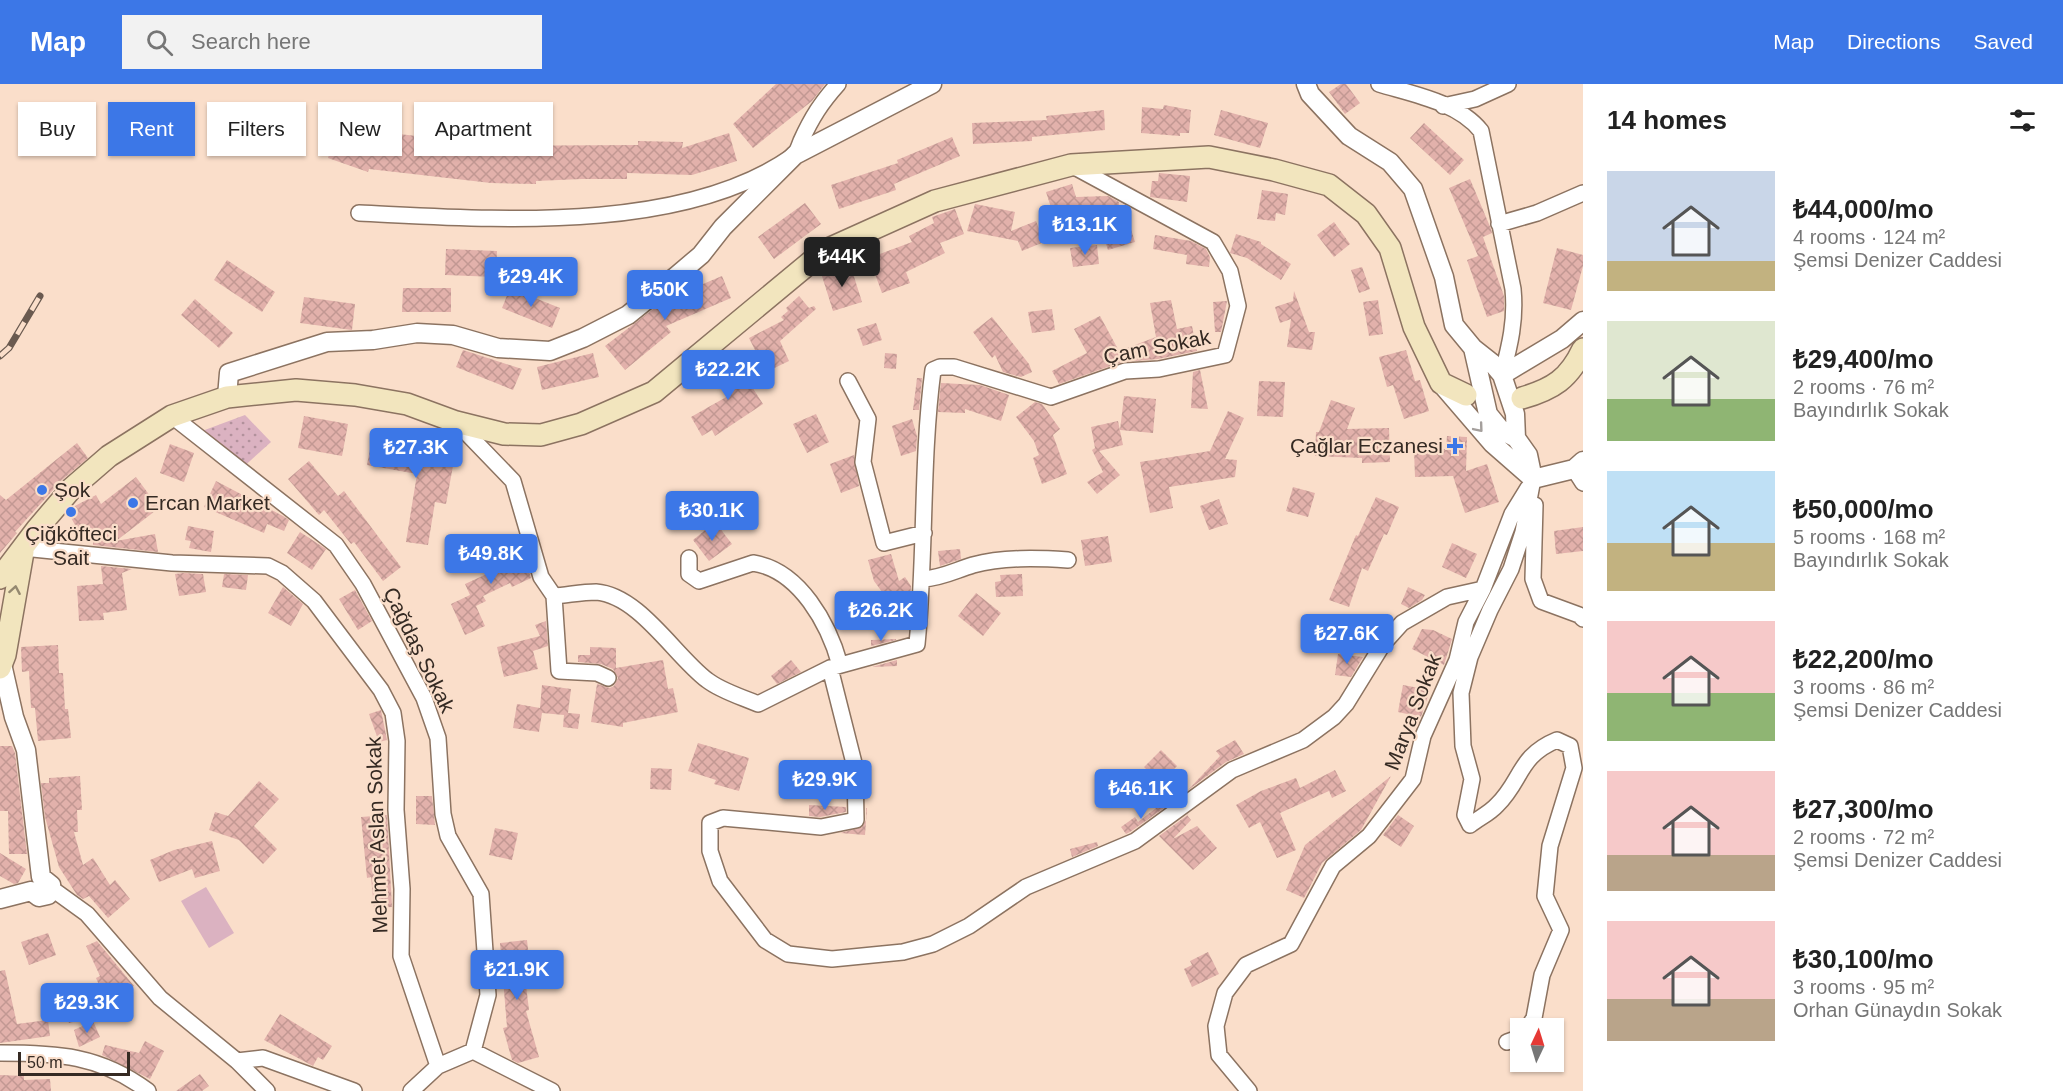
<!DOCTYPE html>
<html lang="en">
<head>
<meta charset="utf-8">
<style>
	:root { --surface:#fff; --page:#f2f2f2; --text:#222; --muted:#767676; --accent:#3c77e7 }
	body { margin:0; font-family:Arial,sans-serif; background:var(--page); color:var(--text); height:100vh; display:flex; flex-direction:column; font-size:22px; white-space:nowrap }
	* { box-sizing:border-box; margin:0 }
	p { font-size:20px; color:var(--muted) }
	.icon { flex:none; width:33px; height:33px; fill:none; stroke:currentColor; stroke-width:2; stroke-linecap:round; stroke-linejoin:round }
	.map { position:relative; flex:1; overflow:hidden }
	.drawer { display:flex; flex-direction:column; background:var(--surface); width:480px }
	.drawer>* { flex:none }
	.hud { position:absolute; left:18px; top:18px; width:570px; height:54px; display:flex; gap:12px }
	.needle { width:39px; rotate:4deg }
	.tools { position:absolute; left:1510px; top:934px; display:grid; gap:12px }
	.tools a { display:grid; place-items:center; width:54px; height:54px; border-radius:0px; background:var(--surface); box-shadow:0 2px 4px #0004; font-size:30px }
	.scale { position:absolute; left:18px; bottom:15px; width:112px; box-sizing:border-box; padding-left:6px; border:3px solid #352a23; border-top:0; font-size:16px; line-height:21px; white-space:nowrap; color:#352a23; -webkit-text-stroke:4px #fadeca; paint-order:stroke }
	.price { position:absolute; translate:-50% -51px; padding:0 14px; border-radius:6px; background:var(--accent); color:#fff; font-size:20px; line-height:39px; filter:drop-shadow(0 2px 3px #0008) }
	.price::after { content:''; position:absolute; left:50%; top:36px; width:18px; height:14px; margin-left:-9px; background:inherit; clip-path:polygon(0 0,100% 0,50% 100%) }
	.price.on { background:#222; color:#fff }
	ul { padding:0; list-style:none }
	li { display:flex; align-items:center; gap:18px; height:150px; padding:0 24px }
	li span { display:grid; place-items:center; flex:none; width:168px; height:120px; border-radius:0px; color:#555 }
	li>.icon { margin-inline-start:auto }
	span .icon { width:72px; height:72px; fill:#fffc; stroke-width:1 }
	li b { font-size:26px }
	h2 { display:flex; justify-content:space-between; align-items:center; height:72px; padding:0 24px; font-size:26px }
	.tag { padding:0 21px; border-radius:0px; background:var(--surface); box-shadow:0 2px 4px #0004; font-size:21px; line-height:54px }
	.tag.on { background:var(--accent); color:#fff }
	header { display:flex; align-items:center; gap:36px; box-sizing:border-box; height:84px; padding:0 30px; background:var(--accent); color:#fff }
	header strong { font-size:28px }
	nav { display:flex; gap:33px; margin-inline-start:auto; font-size:21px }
	.search { width:420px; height:54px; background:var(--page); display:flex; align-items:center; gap:15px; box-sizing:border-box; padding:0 21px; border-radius:0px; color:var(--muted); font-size:22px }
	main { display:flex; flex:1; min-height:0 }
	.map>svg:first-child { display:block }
	.grass { fill:url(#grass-dots) }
	.garden { fill:#dbb2c1 }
	.building { fill:url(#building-cross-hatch) }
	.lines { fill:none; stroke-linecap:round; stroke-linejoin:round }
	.minor-casing { stroke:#8c7361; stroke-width:18 }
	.tertiary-casing { stroke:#8c7361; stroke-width:21 }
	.secondary-casing { stroke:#8c7361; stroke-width:24 }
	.minor { stroke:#fff; stroke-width:15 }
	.tertiary { stroke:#fff; stroke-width:18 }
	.secondary { stroke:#f2e5be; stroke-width:21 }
	.rail-casing { stroke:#6a5a50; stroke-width:7 }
	.rail { stroke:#fadeca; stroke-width:4.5; stroke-dasharray:14; stroke-linecap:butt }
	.oneway { stroke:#a49f9c }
	.oneway2 { stroke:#948870 }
	.poi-dot { fill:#3c77e7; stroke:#fadeca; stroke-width:2 }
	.labels { text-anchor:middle; stroke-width:4.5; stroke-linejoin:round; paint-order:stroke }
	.street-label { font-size:21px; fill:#352a23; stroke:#fadeca }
	.poi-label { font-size:21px; fill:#352a23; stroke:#fadeca; text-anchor:start }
</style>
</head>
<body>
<header>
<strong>Map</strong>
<div class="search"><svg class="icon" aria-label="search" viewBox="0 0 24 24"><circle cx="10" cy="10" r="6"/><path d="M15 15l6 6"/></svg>Search here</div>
<nav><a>Map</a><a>Directions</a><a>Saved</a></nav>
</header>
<main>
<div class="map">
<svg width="1583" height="1007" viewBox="0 0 1583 1007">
	<defs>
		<pattern id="grass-dots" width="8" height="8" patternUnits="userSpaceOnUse" patternTransform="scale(1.5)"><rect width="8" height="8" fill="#dbb2c1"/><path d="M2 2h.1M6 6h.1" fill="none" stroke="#b2919c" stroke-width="1.8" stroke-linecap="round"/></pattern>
		<pattern id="building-cross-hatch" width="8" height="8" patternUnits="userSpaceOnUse" patternTransform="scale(1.5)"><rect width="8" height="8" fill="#e2b1ab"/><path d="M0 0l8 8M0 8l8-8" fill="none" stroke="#c29893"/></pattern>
	</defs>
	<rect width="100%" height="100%" fill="#fadeca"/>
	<path class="grass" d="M245 331 271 358 240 386 194 350Z"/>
	<path class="garden" d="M206 803 234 849 209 864 181 817Z"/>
	<path class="building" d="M776 0H825L812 17 753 64 733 40Z
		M1341 0H1346L1360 19 1345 30 1329 8Z
		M1164 21 1191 26 1189 49H1180V52L1141 49 1142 23 1163 25Z
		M1104 26 1105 46 1032 53V57L973 60 972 39 1047 36 1046 32Z
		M1221 26 1268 39 1260 64 1214 51Z
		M339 38 389 55 390 49 479 59 478 62 638 61V57L683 58 682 64 729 49 737 77 692 91 627 89V95H582L536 97V100L491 99 369 85 368 88 328 74Z
		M1424 39 1464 76 1450 91 1410 54Z
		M952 53 960 72 894 100 896 106 839 125 831 101 898 79 897 76Z
		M1159 89 1190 92 1187 118 1150 113 1152 97H1158Z
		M1470 95 1491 145 1492 149 1483 153 1504 212V227L1487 233 1467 176 1478 172 1449 104Z
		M1072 100 1076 113 1108 112 1119 118V136L1127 133 1135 158 1108 166 1097 132 1093 133V128L1056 139 1046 108Z
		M1262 106 1288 110 1285 131 1276 129 1275 137 1257 135Z
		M805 119 821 140 774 175 758 153Z
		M975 120 1015 128 1011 147 1036 137 1044 158 1022 167 1018 157 967 147Z
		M955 125 964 150 940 159 945 169 906 188 910 199 882 209 869 174 912 158 909 152 934 139 932 133Z
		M1334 138 1350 160 1334 173 1317 151Z
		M1236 150 1261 158V160L1291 180 1281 196 1247 174 1230 169Z
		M1155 151 1191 157 1206 165 1210 173 1209 183 1186 180 1187 171 1153 165Z
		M1097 161 1099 180 1073 183 1070 164Z
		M1557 164 1583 171V182L1571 226 1543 219Z
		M446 165 497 167 496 193 445 191Z
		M227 176 275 208 262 228 214 196Z
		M850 180 862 218 833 227 821 189Z
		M1362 183 1370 205 1359 209 1351 186Z
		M722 192 731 214 666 242 671 248 625 286 605 262 665 216Z
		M403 204H451V228H402Z
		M510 204 560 224 552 244 502 224Z
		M1294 207 1309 248H1315L1312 266 1287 263 1291 235 1280 239 1275 223 1293 217Z
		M799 212 809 224 814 222 816 225 780 257 789 277 766 288 749 254 784 236 781 233 788 227 786 224Z
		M304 213 355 220 352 246 300 239Z
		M195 215 233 249 219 264 181 231Z
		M1171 216 1177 245 1192 242 1197 267 1158 275 1122 278 1059 300 1052 287 1087 269 1074 245 1100 232 1119 267 1156 253 1150 219Z
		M1378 216 1383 250 1369 252 1363 218Z
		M1227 217 1221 248H1215L1213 218Z
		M1052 225 1055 246 1032 249 1028 228Z
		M992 233 1029 280 1032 288 1021 293 1003 288 995 271 992 274 973 248Z
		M876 239 882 256 863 262 857 245Z
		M463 266 522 285 513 306 456 283Z
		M1406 266 1415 297 1420 296 1429 327 1404 335 1393 301 1387 303 1379 273Z
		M593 269 599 293 542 306 537 283Z
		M885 269 897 270 896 285 884 284Z
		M734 275 763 320 715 352 712 346 702 352 691 333 728 312 713 288Z
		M1200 286 1208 325 1191 324 1193 288Z
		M917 294H922L919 326H913Z
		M1259 297 1285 298 1283 333 1257 332Z
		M941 299 980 301 1009 311 1001 337 965 325V329L938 328Z
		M1124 312 1156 315 1153 349 1120 346Z
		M1331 316 1355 324 1347 345 1389 344 1390 378 1362 379V374L1315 372 1316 348H1319Z
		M1035 318 1042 320 1060 345 1053 351 1067 390 1042 400 1033 374 1039 371 1034 357 1016 333Z
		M1228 327 1244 334 1225 375 1237 376 1235 393 1169 403 1173 424 1150 429 1140 378 1210 367Z
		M816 330 829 358 807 369 793 340Z
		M304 332 348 340 342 372 298 364Z
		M912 335 917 352 916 367 901 372 892 342Z
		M1118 337 1123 361 1099 367 1120 391 1097 410 1087 398 1103 388 1092 366 1095 364 1091 343Z
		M373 349 414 357 412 364 455 371 446 420 435 418 428 461 406 458 417 390 367 381Z
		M1447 352 1467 353 1466 387 1487 380 1499 418 1465 429 1453 392 1415 393 1414 366 1446 365Z
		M77 359 88 374 62 396 15 448 17 449 0 469V411L6 416Z
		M170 360 194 369 184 398 160 389Z
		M854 371 859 402 841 409 830 380Z
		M309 377 338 412 344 407 401 483 383 497 354 458 351 460 324 426 319 431 288 395Z
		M136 393 159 424 116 457 155 450 158 468 93 461V449L82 454 68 428 71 424 96 411 101 420Z
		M216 397 283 432 289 436 284 447 267 440 264 449 204 423Z
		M1293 403 1315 409 1308 433 1286 427Z
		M1376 413 1399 423 1387 451 1384 450 1368 487 1362 484 1349 523 1329 516 1356 451 1358 452Z
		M1219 415 1228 440 1209 446 1200 422Z
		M715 438 732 460 709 477 693 456Z
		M188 442 214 447 211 468 189 464 191 457 185 456Z
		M1583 443V467L1556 470 1554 447Z
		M300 448 326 465 312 486 287 469Z
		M1108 452 1112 478 1085 482 1081 456Z
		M518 455 531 494 512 503 510 499 483 512 486 517 476 522 485 542 465 551 451 520 470 511 465 500 502 483 494 467Z
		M1452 459 1477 470 1466 494 1442 483Z
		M960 465 961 475 940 482 938 467Z
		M891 470 899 497 905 493 911 502 910 517 896 527 874 497 868 476Z
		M101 482 132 485 122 489 127 526 103 529 104 536 79 537 77 502 103 500Z
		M183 489 203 490 206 508 179 512 175 490Z
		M224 490 248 491 246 506 222 503Z
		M1022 490 1023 512 996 513 995 498 1001 497 1000 491Z
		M283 503 303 520 291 542 268 529Z
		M1408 503 1425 511 1422 516 1409 524 1401 520Z
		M355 506 372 537 358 546 339 515Z
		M976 509 1001 529 983 552 958 532Z
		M1365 536 1384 539 1383 546 1371 560 1362 559Z
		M546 537 548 562 533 567 538 585 504 593 497 563 540 552 535 541Z
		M1422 545 1433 546 1452 555 1444 581 1412 565Z
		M896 555V556L871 562V556Z
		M58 561 59 589H63L65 625H68L71 654 38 657 35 624H31L29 587 22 588 21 563Z
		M590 563 616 564V584L663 576 668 605 673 604 678 628 623 639V643L591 638 597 600 610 604 614 602 618 594 613 585 601 580 578 578V571H590Z
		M1338 570 1363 573 1351 593 1335 591Z
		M791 576 801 588 777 600 771 592Z
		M897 576V582L872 583Z
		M542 601 571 605 568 629 580 630 578 645 563 643 564 631 542 629 539 648 513 644 517 620 540 624Z
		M1403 601 1430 606 1421 633 1398 628Z
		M381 626 387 656 379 658 369 630Z
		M1235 656 1244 670 1226 678 1188 706 1220 672 1216 667Z
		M698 659 749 674 739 707 714 700 716 696 688 687Z
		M0 662H12L15 669 27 770H9L8 727H0Z
		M1161 666 1177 682 1160 699 1144 683Z
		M651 684 672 685 671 706 650 705Z
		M1335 686 1346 707 1332 714 1329 707 1280 729 1296 766 1277 774 1260 738 1249 744 1236 721 1261 707 1296 694 1300 704Z
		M80 692 82 726H77L78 748H74L83 781 93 774 110 801 115 796 130 815 108 834 89 812 83 815 77 811 59 783 45 733 41 699H49V694Z
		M1391 692 1361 746 1322 779 1304 814 1286 806 1305 761Z
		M259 697 279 715 254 742 277 765 263 780 239 756 209 746 215 728 228 732Z
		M416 712H432L435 741 416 740Z
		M1164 718 1167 722 1130 748 1126 750 1121 743 1135 733 1138 738Z
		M809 721 846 723V728L820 733 809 732Z
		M866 724H867L865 751 840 749 862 743 866 736Z
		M1189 730 1187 731 1191 736 1173 755 1197 742 1217 764 1193 786 1159 752Z
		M387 731 392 823 374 824 371 793 367 794 361 733Z
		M1398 731 1414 742 1401 763 1383 751Z
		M495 744 518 749 512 776 489 771Z
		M212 757 220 787 195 794 192 785 159 798 150 776 174 766Z
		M1097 758 1098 762 1072 773 1070 765Z
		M0 769 26 785 18 799 14 800 0 792Z
		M48 849 56 871 29 881 21 858Z
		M527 856 531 892 525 893 529 926 526 927 539 973 518 979 512 976 503 944 507 943 500 859Z
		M97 857 134 902 105 915 96 894 100 892 86 862Z
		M1208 868 1219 890 1192 903 1184 885 1192 881 1190 877Z
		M5 886 17 940 48 936 50 952 0 959V887Z
		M67 904 73 938 69 939 54 907Z
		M280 930 332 962 323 976 318 973 313 982 264 956Z
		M93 937 100 953 79 963 74 946Z
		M145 957 164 967 150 995 102 971 105 961 139 969Z
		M200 990 209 1002 202 1007H176Z
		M0 991 24 992V996L50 995 51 1007H0Z"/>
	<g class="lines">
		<g class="minor-casing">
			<path id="minor" d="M1379 0C1412 10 1458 18 1481 47L1513 205C1516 236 1510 261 1502 291
				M1443 22 1475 15 1508 0
				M359 129C490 135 680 151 793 72 797 69 799 62 801 57 812 33 821 19 838 0
				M1499 140 1537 129 1583 109
				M848 297 868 335 863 378 884 459 924 449
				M172 332 336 461 363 500 424 614 438 654 443 730 448 752 481 810 488 911 473 967
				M457 339 513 397 541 493 554 512
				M1574 385 1583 399
				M1535 421 1533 495 1541 517 1579 531 1583 535
				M23 464 172 479 268 482 282 489 314 517 381 606 393 629 397 657 396 726 402 805 401 872 438 982
				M689 474V490L699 497 753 479C800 486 829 541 840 581
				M923 495C942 494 956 486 973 481 1003 473 1037 474 1068 476
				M554 512C568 511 582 508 596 508 639 511 675 572 707 596 721 607 742 613 758 620L830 584 917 560C926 469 921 377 933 286L940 283H954L1051 313 1125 287 1159 285 1225 271 1238 222 1230 187 1213 158 1071 81
				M554 512 559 587 597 589 608 594
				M830 584 855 683 856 736 821 743 723 734 710 739V767L720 797 765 856 788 870 832 875 903 868 933 860 969 842 1026 803 1135 757 1232 686 1303 656 1334 633 1346 620 1383 560 1402 539 1447 513 1483 505
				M51 804 87 830 160 914 237 977 267 1007
				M1527 945 1534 934 1542 891 1561 846 1545 812 1550 762 1574 684 1570 662 1557 656C1518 672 1522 697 1497 721 1490 729 1479 734 1470 741L1465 731 1472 695 1463 662 1461 609 1470 573 1490 526 1511 485 1523 448 1533 395
				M1507 958 1521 953
				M0 969C57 969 100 971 148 1007
				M237 977 263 974 354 1007
				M411 1007 438 982 473 967 552 1007
				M1249 1007 1219 971 1216 942 1225 909 1246 881 1291 860 1333 782 1369 752 1413 695 1423 652 1457 576 1466 538 1483 505 1512 430 1528 404"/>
		</g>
		<g class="tertiary-casing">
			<path id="tertiary" d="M1306 0 1310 10 1349 52 1390 78 1413 105 1444 193 1454 241 1473 264 1492 279 1502 291 1515 330 1516 354
				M1473 264 1488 330 1501 346 1516 354 1528 371 1533 395
				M1502 291 1562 255 1583 237
				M1443 302 1492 359 1533 395
				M227 313 229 289 327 258 373 256 417 249 453 251 498 264 550 267 583 254 628 231 675 193 701 171 723 143 795 71 932 0
				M1533 395 1574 385 1583 377
				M2 580 14 633 26 666 41 793
				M31 807 39 813 48 811 51 801 41 793
				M0 815 31 807"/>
		</g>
		<g class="secondary-casing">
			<path id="secondary" d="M1522 314C1553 305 1569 295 1583 265
				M0 494 37 445 72 404 109 372 172 332 227 313 296 306 355 311 407 320 456 338 504 350 541 351 581 340 654 308 824 167 935 117 1071 81 1209 73 1274 86 1329 101 1366 130 1390 164 1414 243 1441 299 1466 311
				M0 584 5 571 23 468"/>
		</g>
		<use href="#minor" class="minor"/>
		<use href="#tertiary" class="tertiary"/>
		<use href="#secondary" class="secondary"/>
		<g class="rail-casing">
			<path id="rail" d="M0 272 9 264 40 212"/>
		</g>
		<use href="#rail" class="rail"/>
	</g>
	<defs><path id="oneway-chevron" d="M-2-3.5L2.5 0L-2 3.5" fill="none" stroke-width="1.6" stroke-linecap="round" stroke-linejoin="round" transform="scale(1.5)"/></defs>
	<use class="oneway" href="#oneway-chevron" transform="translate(1479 344) rotate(50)"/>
	<use class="oneway2" href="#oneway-chevron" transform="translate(15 506) rotate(-80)"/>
	<g class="poi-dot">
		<path d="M1452 353h6v6h6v6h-6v6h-6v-6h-6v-6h6z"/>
		<circle cx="42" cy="406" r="6"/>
		<circle cx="133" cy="419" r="6"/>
		<circle cx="71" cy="428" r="6"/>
	</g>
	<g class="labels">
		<g class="street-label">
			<text transform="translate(1157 263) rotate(-11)" y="7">Çam Sokak</text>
			<text transform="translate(419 566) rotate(64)" y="7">Çağdaş Sokak</text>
			<text transform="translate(1413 628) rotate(-69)" y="7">Marya Sokak</text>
			<text transform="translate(377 751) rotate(-92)" y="7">Mehmet Aslan Sokak</text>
		</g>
		<g class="poi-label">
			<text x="1443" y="369" text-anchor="end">Çağlar Eczanesi</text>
			<text x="54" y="413">Şok</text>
			<text x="145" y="426">Ercan Market</text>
			<text x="71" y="457" text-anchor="middle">Çiğköfteci<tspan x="71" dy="24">Sait</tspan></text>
		</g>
	</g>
</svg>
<div class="tools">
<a><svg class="needle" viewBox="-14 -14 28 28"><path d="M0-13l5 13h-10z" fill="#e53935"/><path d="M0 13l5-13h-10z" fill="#767676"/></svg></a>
</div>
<div class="scale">50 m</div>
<b class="price" style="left:1085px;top:172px">₺13.1K</b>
<b class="price on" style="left:842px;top:204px">₺44K</b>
<b class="price" style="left:531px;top:224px">₺29.4K</b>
<b class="price" style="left:665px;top:237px">₺50K</b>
<b class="price" style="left:728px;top:317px">₺22.2K</b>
<b class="price" style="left:416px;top:395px">₺27.3K</b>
<b class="price" style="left:712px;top:458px">₺30.1K</b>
<b class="price" style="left:491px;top:501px">₺49.8K</b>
<b class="price" style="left:881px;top:558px">₺26.2K</b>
<b class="price" style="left:1347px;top:581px">₺27.6K</b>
<b class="price" style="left:825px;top:727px">₺29.9K</b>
<b class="price" style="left:1141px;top:736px">₺46.1K</b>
<b class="price" style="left:517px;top:917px">₺21.9K</b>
<b class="price" style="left:87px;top:950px">₺29.3K</b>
<div class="hud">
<a class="tag">Buy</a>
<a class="tag on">Rent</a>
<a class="tag">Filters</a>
<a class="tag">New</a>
<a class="tag">Apartment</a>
</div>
</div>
<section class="drawer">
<h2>14 homes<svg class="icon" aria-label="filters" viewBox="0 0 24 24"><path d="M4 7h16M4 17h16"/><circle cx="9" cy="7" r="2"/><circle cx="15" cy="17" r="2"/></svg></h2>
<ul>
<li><span style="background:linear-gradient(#c9d6e8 75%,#c2b280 0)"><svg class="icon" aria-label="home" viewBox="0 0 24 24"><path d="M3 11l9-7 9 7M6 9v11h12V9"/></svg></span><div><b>₺44,000/mo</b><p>4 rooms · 124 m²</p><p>Şemsi Denizer Caddesi</p></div></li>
<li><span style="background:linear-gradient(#dfe7d0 65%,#8fb573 0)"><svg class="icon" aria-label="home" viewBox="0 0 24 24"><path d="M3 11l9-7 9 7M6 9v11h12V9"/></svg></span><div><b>₺29,400/mo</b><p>2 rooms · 76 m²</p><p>Bayındırlık Sokak</p></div></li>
<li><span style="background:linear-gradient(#bfe0f5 60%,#c2b280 0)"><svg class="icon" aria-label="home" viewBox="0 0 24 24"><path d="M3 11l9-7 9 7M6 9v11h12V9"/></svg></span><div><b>₺50,000/mo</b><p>5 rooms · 168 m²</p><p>Bayındırlık Sokak</p></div></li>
<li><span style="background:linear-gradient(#f6c9c9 60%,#8fb573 0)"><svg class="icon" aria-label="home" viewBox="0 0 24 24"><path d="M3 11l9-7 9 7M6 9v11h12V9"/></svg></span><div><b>₺22,200/mo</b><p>3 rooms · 86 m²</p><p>Şemsi Denizer Caddesi</p></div></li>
<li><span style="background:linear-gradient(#f6c9c9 70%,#b9a48a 0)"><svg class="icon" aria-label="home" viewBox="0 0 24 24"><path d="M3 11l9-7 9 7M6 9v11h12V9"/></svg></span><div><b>₺27,300/mo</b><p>2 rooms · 72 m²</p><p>Şemsi Denizer Caddesi</p></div></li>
<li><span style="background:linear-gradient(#f6c9c9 65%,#b9a48a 0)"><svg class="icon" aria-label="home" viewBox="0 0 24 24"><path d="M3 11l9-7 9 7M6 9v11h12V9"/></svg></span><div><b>₺30,100/mo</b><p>3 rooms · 95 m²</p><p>Orhan Günaydın Sokak</p></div></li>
</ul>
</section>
</main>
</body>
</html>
